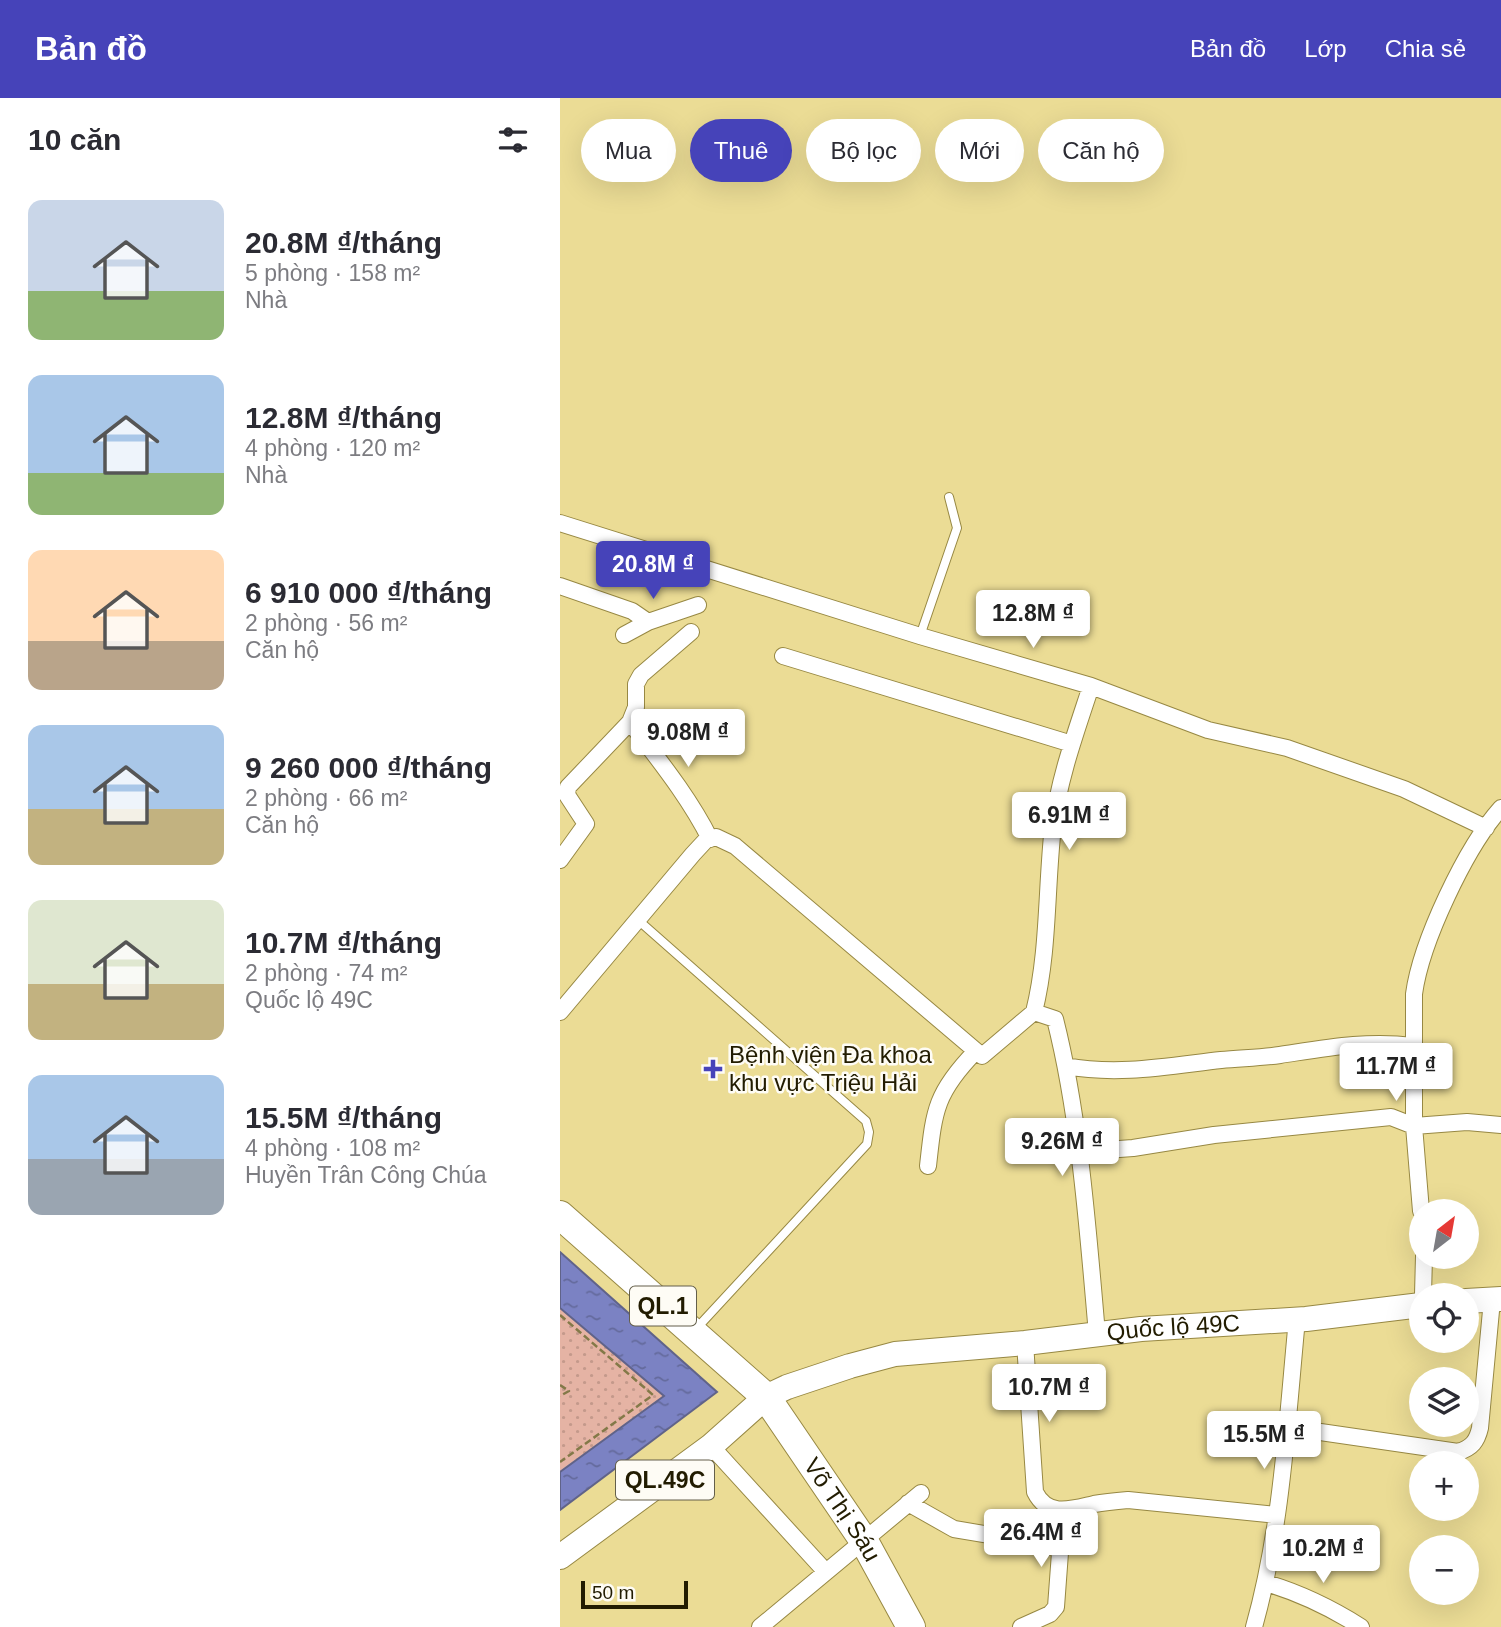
<!DOCTYPE html>
<html lang="vi">
<head>
<meta charset="utf-8">
<style>
	:root { --surface:#fff; --page:#f2f2f3; --text:#2b2b33; --muted:#7c7c81; --accent:#4643b9 }
	body { margin:0; font-family:Arial,sans-serif; background:var(--page); color:var(--text); height:100vh; display:flex; flex-direction:column; font-size:26px; white-space:nowrap }
	* { box-sizing:border-box; margin:0 }
	p { font-size:23px; color:var(--muted) }
	.icon { flex:none; width:38px; height:38px; fill:none; stroke:currentColor; stroke-width:2; stroke-linecap:round; stroke-linejoin:round }
	.map { position:relative; flex:1; overflow:hidden }
	.drawer { display:flex; flex-direction:column; background:var(--surface); width:560px }
	.drawer>* { flex:none }
	.hud { position:absolute; left:21px; top:21px; width:665px; height:63px; display:flex; gap:14px }
	.needle { width:46px; rotate:31deg }
	.controls { position:absolute; left:849px; top:1101px; display:grid; gap:14px }
	.controls a { display:grid; place-items:center; width:70px; height:70px; border-radius:50%; background:var(--surface); box-shadow:0 7px 28px #0002; font-size:35px }
	.scale { position:absolute; left:21px; bottom:18px; width:107px; box-sizing:border-box; padding-left:7px; border:4px solid #221c01; border-top:0; font-size:19px; line-height:24px; white-space:nowrap; color:#221c01; -webkit-text-stroke:5px #fefcf5; paint-order:stroke }
	.price { position:absolute; translate:-50% -60px; padding:0 16px; border-radius:7px; background:#fff; color:#222; font-size:23px; line-height:46px; filter:drop-shadow(0 2px 4px #0008) }
	.price::after { content:''; position:absolute; left:50%; top:42px; width:21px; height:16px; margin-left:-10px; background:inherit; clip-path:polygon(0 0,100% 0,50% 100%) }
	.price.on { background:var(--accent); color:#fff }
	ul { padding:0; list-style:none }
	li { display:flex; align-items:center; gap:21px; height:175px; padding:0 28px }
	li span { display:grid; place-items:center; flex:none; width:196px; height:140px; border-radius:14px; color:#555 }
	li>.icon { margin-inline-start:auto }
	span .icon { width:84px; height:84px; fill:#fffc; stroke-width:1 }
	li b { font-size:30px }
	h2 { display:flex; justify-content:space-between; align-items:center; height:84px; padding:0 28px; font-size:30px }
	.pill { padding:0 24px; border-radius:32px; background:var(--surface); box-shadow:0 7px 28px #0002; font-size:24px; line-height:63px }
	.pill.on { background:var(--accent); color:#fff }
	header { display:flex; align-items:center; gap:42px; box-sizing:border-box; height:98px; padding:0 35px; background:var(--accent); color:#fff }
	header strong { font-size:33px }
	nav { display:flex; gap:38px; margin-inline-start:auto; font-size:24px }
	main { display:flex; flex:1; min-height:0 }
	.map>svg:first-child { display:block }
	.grass { fill:url(#grass-dots) }
	.water { fill:url(#water-ripples); stroke:#606389; stroke-width:2 }
	.lines { fill:none; stroke-linecap:round; stroke-linejoin:round }
	.lane-casing { stroke:#978843; stroke-width:10 }
	.street-casing { stroke:#978843; stroke-width:18 }
	.primary-casing { stroke:#978843; stroke-width:26 }
	.highway-casing { stroke:#978843; stroke-width:30 }
	.path { stroke:#837948; stroke-width:2.5; stroke-dasharray:7 3.5; stroke-linecap:butt }
	.lane { stroke:#fff; stroke-width:8 }
	.street { stroke:#fff; stroke-width:16 }
	.primary { stroke:#fff; stroke-width:24 }
	.highway { stroke:#fff; stroke-width:28 }
	.poi-dot { fill:#4643b9; stroke:#fefcf5; stroke-width:2.5 }
	.labels { text-anchor:middle; stroke-width:5; stroke-linejoin:round; paint-order:stroke }
	.shield { fill:#fefcf5; stroke:#645f4a; stroke-width:2 }
	.shield-label { font-size:23px; font-weight:bold; fill:#221c01 }
	.poi-label { font-size:24px; fill:#221c01; stroke:#fefcf5; text-anchor:start }
	.street-label { font-size:24px; fill:#221c01; stroke:#fefcf5 }
</style>
</head>
<body>
<header>
<strong>Bản đồ</strong>
<nav><a>Bản đồ</a><a>Lớp</a><a>Chia sẻ</a></nav>
</header>
<main>
<section class="drawer">
<h2>10 căn<svg class="icon" aria-label="filters" viewBox="0 0 24 24"><path d="M4 7h16M4 17h16"/><circle cx="9" cy="7" r="2"/><circle cx="15" cy="17" r="2"/></svg></h2>
<ul>
<li><span style="background:linear-gradient(#c9d6e8 65%,#8fb573 0)"><svg class="icon" aria-label="home" viewBox="0 0 24 24"><path d="M3 11l9-7 9 7M6 9v11h12V9"/></svg></span><div><b>20.8M ₫/tháng</b><p>5 phòng · 158 m²</p><p>Nhà</p></div></li>
<li><span style="background:linear-gradient(#a9c7e8 70%,#8fb573 0)"><svg class="icon" aria-label="home" viewBox="0 0 24 24"><path d="M3 11l9-7 9 7M6 9v11h12V9"/></svg></span><div><b>12.8M ₫/tháng</b><p>4 phòng · 120 m²</p><p>Nhà</p></div></li>
<li><span style="background:linear-gradient(#ffd9b3 65%,#b9a48a 0)"><svg class="icon" aria-label="home" viewBox="0 0 24 24"><path d="M3 11l9-7 9 7M6 9v11h12V9"/></svg></span><div><b>6 910 000 ₫/tháng</b><p>2 phòng · 56 m²</p><p>Căn hộ</p></div></li>
<li><span style="background:linear-gradient(#a9c7e8 60%,#c2b280 0)"><svg class="icon" aria-label="home" viewBox="0 0 24 24"><path d="M3 11l9-7 9 7M6 9v11h12V9"/></svg></span><div><b>9 260 000 ₫/tháng</b><p>2 phòng · 66 m²</p><p>Căn hộ</p></div></li>
<li><span style="background:linear-gradient(#dfe7d0 60%,#c2b280 0)"><svg class="icon" aria-label="home" viewBox="0 0 24 24"><path d="M3 11l9-7 9 7M6 9v11h12V9"/></svg></span><div><b>10.7M ₫/tháng</b><p>2 phòng · 74 m²</p><p>Quốc lộ 49C</p></div></li>
<li><span style="background:linear-gradient(#a9c7e8 60%,#9aa5b1 0)"><svg class="icon" aria-label="home" viewBox="0 0 24 24"><path d="M3 11l9-7 9 7M6 9v11h12V9"/></svg></span><div><b>15.5M ₫/tháng</b><p>4 phòng · 108 m²</p><p>Huyền Trân Công Chúa</p></div></li>
</ul>
</section>
<div class="map">
<svg width="941" height="1529" viewBox="0 0 941 1529">
	<defs>
		<pattern id="grass-dots" width="8" height="8" patternUnits="userSpaceOnUse" patternTransform="scale(1.75)"><rect width="8" height="8" fill="#e5b3a4"/><path d="M2 2h.1M6 6h.1" fill="none" stroke="#c4998b" stroke-width="1.8" stroke-linecap="round"/></pattern>
		<pattern id="water-ripples" width="26" height="14" patternUnits="userSpaceOnUse" patternTransform="scale(1.75)"><rect width="26" height="14" fill="#7b82c3"/><path d="M2 4q2-2 4 0t4 0M15 11q2-2 4 0t4 0" fill="none" stroke="#646a9c"/></pattern>
	</defs>
	<rect width="100%" height="100%" fill="#ebdc95"/>
	<path class="grass" d="M0 1210 104 1298 0 1374Z"/>
	<path class="water" d="M0 1154 157 1294 0 1412V1374L104 1298 0 1210Z"/>
	<g class="lines">
		<g class="lane-casing">
			<path id="lane" d="M360 538 397 430 389 399
				M78 822 306 1023 309 1034 307 1046 135 1232"/>
		</g>
		<g class="street-casing">
			<path id="street" d="M0 425 360 538 531 588 648 632 727 650 844 691 926 730
				M0 488 72 513 88 524
				M64 537 88 524 138 507
				M223 558 512 646
				M70 624C98 661 129 699 150 741
				M0 762 26 726 7 697 8 689 70 624 76 609V586L81 577 131 534
				M0 914 133 756 146 742 156 739 175 748 422 958 474 914 495 921C520 1020 528 1134 537 1236
				M474 914C489 854 486 790 493 728 499 680 516 634 531 588
				M506 968C558 978 609 968 661 962 680 960 700 960 720 957 766 950 807 942 853 948
				M518 1054 573 1050 654 1037 831 1019 854 1028 907 1024 941 1027
				M368 1068C374 1013 375 995 416 953
				M861 1113 854 1028V896C861 844 906 749 941 710
				M863 1197 864 1158
				M465 1245 475 1394C488 1420 512 1411 534 1406 546 1404 557 1403 568 1402L717 1417
				M726 1329 898 1354C912 1350 917 1343 920 1330L932 1202
				M151 1348 266 1474
				M348 1405 394 1431 448 1440 476 1448 502 1449
				M706 1485C740 1495 771 1510 801 1529
				M200 1529 361 1395
				M461 1529 490 1516 496 1509 503 1414
				M694 1529C722 1429 727 1324 737 1221"/>
		</g>
		<g class="primary-casing">
			<g id="primary">
				<path d="M906 1203 941 1201"/>
				<path id="s1" d="M0 1459 151 1348 206 1299 227 1289 290 1268 335 1256 465 1245 581 1231 746 1221 861 1207"/>
			</g>
		</g>
		<g class="highway-casing">
			<g id="highway">
				<path id="s2" d="M0 1117 206 1299 304 1443 351 1529"/>
			</g>
		</g>
		<path class="path" d="M0 1217 93 1297 0 1364
			M0 1287 9 1293 0 1298"/>
		<use href="#lane" class="lane"/>
		<use href="#street" class="street"/>
		<use href="#primary" class="primary"/>
		<use href="#highway" class="highway"/>
	</g>
	<path class="poi-dot" d="M149.5 960.5h7v7h7v7h-7v7h-7v-7h-7v-7h7z"/>
	<g class="labels">
		<g class="shield">
			<rect x="70" y="1188.5" width="66" height="39" rx="5"/>
			<rect x="56" y="1362.5" width="98" height="39" rx="5"/>
		</g>
		<g class="shield-label">
			<text x="103" y="1216">QL.1</text>
			<text x="105" y="1390">QL.49C</text>
		</g>
		<g class="poi-label">
			<text x="169" y="965">Bệnh viện Đa khoa<tspan x="169" dy="28">khu vực Triệu Hải</tspan></text>
		</g>
		<g class="street-label">
			<text dy="8" stroke="none"><textPath href="#s1" startOffset="677">Quốc lộ 49C</textPath></text>
			<text dy="8" stroke="none"><textPath href="#s2" startOffset="411">Võ Thị Sáu</textPath></text>
		</g>
	</g>
</svg>
<div class="controls">
<a><svg class="needle" viewBox="-14 -14 28 28"><path d="M0-13l5 13h-10z" fill="#e53935"/><path d="M0 13l5-13h-10z" fill="#7c7c81"/></svg></a>
<a><svg class="icon" aria-label="locate" viewBox="0 0 24 24"><circle cx="12" cy="12" r="6"/><path d="M12 2v4M12 18v4M2 12h4M18 12h4"/></svg></a>
<a><svg class="icon" aria-label="layers" viewBox="0 0 24 24"><path d="M12 4l9 5-9 5-9-5zM3 14l9 5 9-5"/></svg></a>
<a>+</a>
<a>−</a>
</div>
<div class="scale">50 m</div>
<b class="price on" style="left:93px;top:503px">20.8M ₫</b>
<b class="price" style="left:473px;top:552px">12.8M ₫</b>
<b class="price" style="left:128px;top:671px">9.08M ₫</b>
<b class="price" style="left:509px;top:754px">6.91M ₫</b>
<b class="price" style="left:836px;top:1005px">11.7M ₫</b>
<b class="price" style="left:502px;top:1080px">9.26M ₫</b>
<b class="price" style="left:489px;top:1326px">10.7M ₫</b>
<b class="price" style="left:704px;top:1373px">15.5M ₫</b>
<b class="price" style="left:481px;top:1471px">26.4M ₫</b>
<b class="price" style="left:763px;top:1487px">10.2M ₫</b>
<div class="hud">
<a class="pill">Mua</a>
<a class="pill on">Thuê</a>
<a class="pill">Bộ lọc</a>
<a class="pill">Mới</a>
<a class="pill">Căn hộ</a>
</div>
</div>
</main>
</body>
</html>
